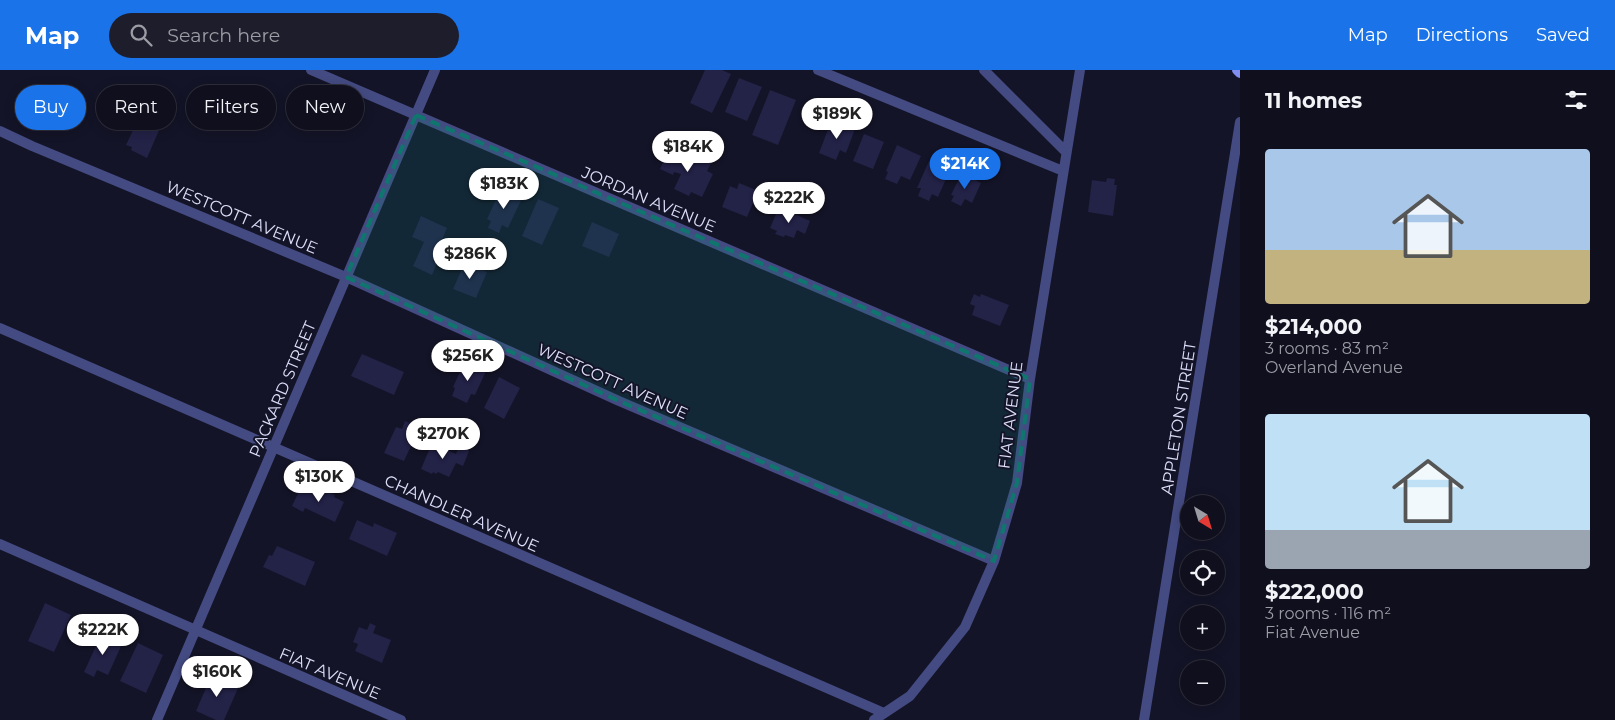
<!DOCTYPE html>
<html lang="en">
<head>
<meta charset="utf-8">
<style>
	:root { --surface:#0f0f1e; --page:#1d1d2b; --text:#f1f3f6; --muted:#9b9ca4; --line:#2f2f3c; --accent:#1a73e8 }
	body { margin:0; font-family:Montserrat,sans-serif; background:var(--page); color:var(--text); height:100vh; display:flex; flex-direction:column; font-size:19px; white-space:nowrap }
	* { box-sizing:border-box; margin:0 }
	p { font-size:16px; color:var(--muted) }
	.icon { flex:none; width:28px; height:28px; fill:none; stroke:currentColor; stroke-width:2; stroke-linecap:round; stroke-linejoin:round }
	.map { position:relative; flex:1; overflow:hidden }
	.side { display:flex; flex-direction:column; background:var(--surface); width:375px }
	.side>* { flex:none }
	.hud { position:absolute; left:15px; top:15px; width:475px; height:45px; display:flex; gap:10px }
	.needle { width:32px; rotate:142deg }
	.fabs { position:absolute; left:1180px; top:425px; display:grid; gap:10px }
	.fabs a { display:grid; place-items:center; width:45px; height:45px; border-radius:50%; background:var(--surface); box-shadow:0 2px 12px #0003,0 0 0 1px var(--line); font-size:25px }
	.price { position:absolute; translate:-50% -42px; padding:0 11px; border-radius:18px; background:#fff; color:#222; font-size:16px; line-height:32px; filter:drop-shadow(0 1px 2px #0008) }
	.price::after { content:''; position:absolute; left:50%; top:30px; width:15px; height:11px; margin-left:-8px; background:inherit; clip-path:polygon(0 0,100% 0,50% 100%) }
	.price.selected { background:var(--accent); color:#fff }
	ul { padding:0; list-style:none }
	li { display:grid; align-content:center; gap:10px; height:265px; padding:0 25px }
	li span { display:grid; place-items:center; height:155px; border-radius:5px; color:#555 }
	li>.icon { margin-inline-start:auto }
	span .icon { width:90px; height:90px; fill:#fffc; stroke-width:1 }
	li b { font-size:21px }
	h2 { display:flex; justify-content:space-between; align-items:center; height:60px; padding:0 25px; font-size:21px }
	.pill { padding:0 18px; border-radius:22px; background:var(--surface); box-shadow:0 2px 12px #0003,0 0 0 1px var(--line); font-size:18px; line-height:45px }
	.pill.selected { background:var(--accent); color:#fff }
	header { display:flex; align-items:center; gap:30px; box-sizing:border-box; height:70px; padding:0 25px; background:var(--accent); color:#fff }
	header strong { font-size:24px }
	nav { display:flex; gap:28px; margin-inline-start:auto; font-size:18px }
	.search { width:350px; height:45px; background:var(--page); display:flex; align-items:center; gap:12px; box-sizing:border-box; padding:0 18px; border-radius:28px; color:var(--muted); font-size:19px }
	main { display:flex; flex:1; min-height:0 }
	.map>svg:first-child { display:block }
	.building { fill:#232247 }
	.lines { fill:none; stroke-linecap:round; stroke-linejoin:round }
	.minor { stroke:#444b82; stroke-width:10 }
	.secondary { stroke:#808ef1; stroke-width:10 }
	.marked { fill:#0f766e; fill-opacity:0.2; stroke:#0f766e; stroke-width:4; stroke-dasharray:10 6; stroke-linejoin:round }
	.labels { text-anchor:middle; stroke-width:4; stroke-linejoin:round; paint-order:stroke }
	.street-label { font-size:16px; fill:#dee0fb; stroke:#141428 }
</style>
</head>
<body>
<header>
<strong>Map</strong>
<div class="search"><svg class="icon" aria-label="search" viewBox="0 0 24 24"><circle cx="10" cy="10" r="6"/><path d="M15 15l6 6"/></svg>Search here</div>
<nav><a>Map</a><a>Directions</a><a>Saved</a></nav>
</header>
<main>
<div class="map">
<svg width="1240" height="650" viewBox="0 0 1240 650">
	<rect width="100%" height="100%" fill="#141428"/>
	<path class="building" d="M705 0H722L731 4 712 43 690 33Z
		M739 8 762 17 747 51 725 42Z
		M770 20 796 30 778 75 752 65Z
		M142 41 154 46 150 54 160 58 147 88 131 80 132 77 126 75Z
		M832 49 855 59 846 83 840 80 836 90 819 83Z
		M864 64 884 72 873 99 853 91Z
		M897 75 921 86 910 110 901 106 897 114 885 109 888 102 886 101Z
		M669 78 684 84 681 90 692 95 696 84 712 91 707 101 713 104 702 127 691 122 689 126 674 119 681 104 674 102 673 105 660 99Z
		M929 91 950 100 938 127 932 124 929 131 918 126 921 118H917Z
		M962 103 981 113 972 133 965 129 961 136 951 131 954 126 951 125Z
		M1107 108 1115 109 1114 115H1117L1113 146 1088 142 1092 110 1106 112Z
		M739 113 756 120 753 125 756 126 747 147 722 137 730 116 737 119Z
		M508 119 523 126 508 158 502 155 499 163 488 158 491 151 487 149 500 121 505 124Z
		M538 129 559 138 542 175 522 166Z
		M779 137 810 151 805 164 797 160 794 168 785 165 784 167 775 164 777 161 770 158Z
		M421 146 447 158 433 191 437 193 432 205 413 196 424 172 412 167Z
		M592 152 619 164 609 187 582 176Z
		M465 192 472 195 474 192 482 195 480 199 487 202 476 228 453 219Z
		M974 224 980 227 981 224 1009 235 1000 256 972 245 975 236 970 234Z
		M362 284 404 302 394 325 351 306Z
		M465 291 486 301 475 325 471 324 467 333 452 326 455 318 453 317Z
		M499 307 520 318 504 349 484 338Z
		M405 351 417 356 413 364 416 365 404 391 384 383 396 357 402 359Z
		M432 373 456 384 459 376 469 381 463 396 456 393 449 407 438 402 436 404 433 402 432 404 421 399Z
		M317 416 335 425 334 427 344 432 335 452 305 438 303 442 292 436 301 417 314 423Z
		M357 450 373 457 374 453 397 463 387 486 349 469Z
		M277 476 315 492 305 516 263 497 269 485 272 486Z
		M45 533 71 545 54 582 28 571Z
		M370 553 376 556 373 563 391 570 382 593 355 581 358 574 353 572 359 557 367 560Z
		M101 565 122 574 108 605 97 600 94 607 84 602Z
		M138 573 163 585 146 623 120 611Z
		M212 604 239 616 224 650H216L196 641Z"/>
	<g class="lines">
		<path class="minor" d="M311 0 1030 309
			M818 0 1063 101
			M984 0 1065 81
			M0 61 32 76 346 207 619 331 994 491
			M0 258 884 643
			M0 474 401 650
			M157 650 435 0
			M874 650 910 626 965 557 994 491 1017 413 1030 309 1080 0
			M1144 650 1240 52"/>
		<path class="secondary" d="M1237 0 1240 3"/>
	</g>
	<path class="marked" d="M416 45 1030 309 1017 413 994 491 619 331 346 207Z"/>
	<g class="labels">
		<g class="street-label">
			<text transform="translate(649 129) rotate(23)" y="6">JORDAN AVENUE</text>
			<text transform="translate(242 147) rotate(23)" y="6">WESTCOTT AVENUE</text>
			<text transform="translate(613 311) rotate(24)" y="6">WESTCOTT AVENUE</text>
			<text transform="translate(282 319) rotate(-67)" y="6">PACKARD STREET</text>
			<text transform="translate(1010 345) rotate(-83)" y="6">FIAT AVENUE</text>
			<text transform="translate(1178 348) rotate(-81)" y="6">APPLETON STREET</text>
			<text transform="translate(462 443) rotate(24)" y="6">CHANDLER AVENUE</text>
			<text transform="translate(330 603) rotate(23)" y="6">FIAT AVENUE</text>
		</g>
	</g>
</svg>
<div class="fabs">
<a><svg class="needle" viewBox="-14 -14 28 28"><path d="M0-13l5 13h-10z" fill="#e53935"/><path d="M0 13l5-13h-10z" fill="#9b9ca4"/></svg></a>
<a><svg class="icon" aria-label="locate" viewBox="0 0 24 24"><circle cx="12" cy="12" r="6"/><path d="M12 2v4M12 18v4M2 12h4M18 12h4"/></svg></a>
<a>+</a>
<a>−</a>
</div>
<b class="price" style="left:837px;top:70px">$189K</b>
<b class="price" style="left:688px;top:103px">$184K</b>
<b class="price selected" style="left:965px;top:120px">$214K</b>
<b class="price" style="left:504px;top:140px">$183K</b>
<b class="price" style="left:789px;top:154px">$222K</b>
<b class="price" style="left:470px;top:210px">$286K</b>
<b class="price" style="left:468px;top:312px">$256K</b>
<b class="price" style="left:443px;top:390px">$270K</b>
<b class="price" style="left:319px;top:433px">$130K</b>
<b class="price" style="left:103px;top:586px">$222K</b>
<b class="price" style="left:217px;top:628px">$160K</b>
<div class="hud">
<a class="pill selected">Buy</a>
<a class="pill">Rent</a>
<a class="pill">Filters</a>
<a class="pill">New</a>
</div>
</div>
<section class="side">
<h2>11 homes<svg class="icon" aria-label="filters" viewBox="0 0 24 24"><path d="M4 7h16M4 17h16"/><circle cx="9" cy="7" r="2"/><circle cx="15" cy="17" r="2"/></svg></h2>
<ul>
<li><span style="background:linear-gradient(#a9c7e8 65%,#c2b280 0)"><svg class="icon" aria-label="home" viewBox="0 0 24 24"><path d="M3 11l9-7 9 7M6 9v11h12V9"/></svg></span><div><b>$214,000</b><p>3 rooms · 83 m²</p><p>Overland Avenue</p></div></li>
<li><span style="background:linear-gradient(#bfe0f5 75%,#9aa5b1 0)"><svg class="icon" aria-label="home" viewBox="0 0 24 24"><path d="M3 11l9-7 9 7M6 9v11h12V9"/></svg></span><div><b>$222,000</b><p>3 rooms · 116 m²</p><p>Fiat Avenue</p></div></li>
</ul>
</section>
</main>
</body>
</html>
